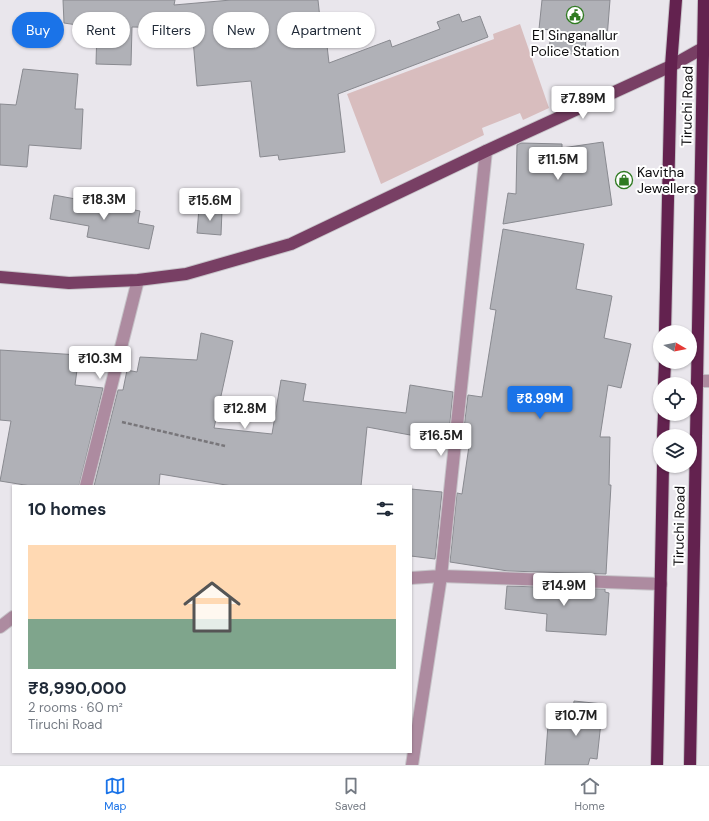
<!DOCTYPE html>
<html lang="en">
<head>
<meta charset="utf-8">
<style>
	:root { --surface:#fff; --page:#f6f6f7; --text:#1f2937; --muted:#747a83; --line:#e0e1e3; --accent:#1a73e8 }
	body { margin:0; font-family:"DM Sans",sans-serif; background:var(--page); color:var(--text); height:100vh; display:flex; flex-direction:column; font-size:15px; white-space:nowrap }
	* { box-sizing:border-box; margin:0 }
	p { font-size:13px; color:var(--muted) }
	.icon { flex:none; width:22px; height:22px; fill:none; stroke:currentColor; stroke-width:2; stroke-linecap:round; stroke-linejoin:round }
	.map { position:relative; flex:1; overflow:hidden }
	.drawer { position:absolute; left:12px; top:485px; width:400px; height:268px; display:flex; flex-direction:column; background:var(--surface); border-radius:0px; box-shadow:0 1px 3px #0004 }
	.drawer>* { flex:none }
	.top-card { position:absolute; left:12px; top:12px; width:400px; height:36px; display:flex; gap:8px }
	.needle { width:26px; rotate:100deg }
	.controls { position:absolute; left:653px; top:325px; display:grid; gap:8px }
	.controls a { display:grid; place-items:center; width:44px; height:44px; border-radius:50%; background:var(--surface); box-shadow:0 1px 3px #0004; font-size:20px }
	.price { position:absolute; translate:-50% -34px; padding:0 9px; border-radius:4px; background:#fff; color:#222; font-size:13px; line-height:26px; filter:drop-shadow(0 1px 2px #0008) }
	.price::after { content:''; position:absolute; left:50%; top:24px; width:12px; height:9px; margin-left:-6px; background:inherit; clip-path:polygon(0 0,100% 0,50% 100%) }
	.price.selected { background:var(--accent); color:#fff }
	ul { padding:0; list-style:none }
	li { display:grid; align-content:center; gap:8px; height:212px; padding:0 16px }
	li+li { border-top:1px solid var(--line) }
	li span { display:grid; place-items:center; height:124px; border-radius:0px; color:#555 }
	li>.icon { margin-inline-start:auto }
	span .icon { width:72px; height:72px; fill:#fffc; stroke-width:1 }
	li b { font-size:17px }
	h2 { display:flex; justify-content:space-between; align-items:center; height:48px; padding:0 16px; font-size:17px }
	.chip { padding:0 14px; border-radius:18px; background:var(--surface); box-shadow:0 1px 3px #0004; font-size:14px; line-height:36px }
	.chip.selected { background:var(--accent); color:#fff }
	.menu { display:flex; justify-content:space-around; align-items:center; height:56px; border-top:1px solid var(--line); background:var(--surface); font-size:11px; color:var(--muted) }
	.menu a { display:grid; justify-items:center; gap:2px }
	.menu .selected { color:var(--accent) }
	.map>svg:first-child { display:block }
	.green { fill:#d8bdbe }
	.building { fill:#b0b1b7; stroke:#898a90 }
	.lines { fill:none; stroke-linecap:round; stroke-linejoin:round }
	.minor-casing { stroke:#c6c3c8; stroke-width:14 }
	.major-casing { stroke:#c6c3c8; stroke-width:14 }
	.highway-casing { stroke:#c6c3c8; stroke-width:14 }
	.path { stroke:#78767a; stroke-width:2.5; stroke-dasharray:4 2; stroke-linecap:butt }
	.minor { stroke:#ad8ba0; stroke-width:12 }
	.major { stroke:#783f64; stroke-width:12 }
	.highway { stroke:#63224f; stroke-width:12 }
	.labels { text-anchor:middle; stroke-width:4; stroke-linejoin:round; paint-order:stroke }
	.poi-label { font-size:14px; fill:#0d0c0e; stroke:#fff }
	.street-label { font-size:14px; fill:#0d0c0e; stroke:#fff }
</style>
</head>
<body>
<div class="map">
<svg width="709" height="765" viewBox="0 0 709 765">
	<rect width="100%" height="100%" fill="#e9e6ec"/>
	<path class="green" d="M520 24 549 108 523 120 520 113 482 128 484 135 381 184 347 94 494 39 493 34Z"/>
	<path class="building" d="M63 0H175L174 5 231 0H318L321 28H325L329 63 390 40 392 47 440 29 437 22 459 14 462 22 480 16 488 37 338 94 345 152 279 160 278 155 260 157 251 81 197 86 192 28 132 27 131 65 96 64 97 28 64 23Z
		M542 0H610L607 38 586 37 585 55 549 52 551 30 539 29Z
		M23 69 78 74 75 109H83L81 149 29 145 27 167 0 165V104L16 105Z
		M603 142 612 205 503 224 508 193 516 194 517 145 521 143 562 144V148Z
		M54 195 140 211 138 223 154 226 149 249 87 237 89 226 50 219Z
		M199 208 222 210 221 235 197 233Z
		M503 229 584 244 576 289 612 296 604 338 631 344 621 388 608 385 600 437H610L609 485H611L606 574 508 571 450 562 457 493 462 494 469 446 462 444 468 395 482 397 496 310 490 309Z
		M201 333 233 341 214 428 272 434 281 380 306 384 303 401 406 413 410 385 453 392 448 442 367 427 361 486H232L160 474 159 486H94L118 390H123L127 370 137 372 140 357 197 360Z
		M0 350 79 355 75 385 103 388 79 486H31L0 481 11 421 0 420Z
		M411 489 442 492 435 559 411 556Z
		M507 586 605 589V592L609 593 606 635 546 631 547 614 505 609Z
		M574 701 603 704 597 759 590 758 588 765H545L548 725 571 728Z"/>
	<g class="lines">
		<g class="minor-casing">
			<path id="minor" d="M697 381H709
				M86 486 138 280
				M411 578 441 576 661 584
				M0 627 13 617
				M412 765 441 576 486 151"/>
		</g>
		<g class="major-casing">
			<path id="major" d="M0 277 69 283 138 280 186 274 291 244 486 151 671 66 703 48"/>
		</g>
		<g class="highway-casing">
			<path id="highway" d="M665 332 671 66 676 0
				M664 384 665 362
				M663 436 664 414
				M657 765 663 466
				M690 765 704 0"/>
		</g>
		<path class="path" d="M122 422 225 446"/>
		<use href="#minor" class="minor"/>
		<use href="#major" class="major"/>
		<use href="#highway" class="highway"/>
	</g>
	<defs>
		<g id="civic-ring" transform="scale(0.9)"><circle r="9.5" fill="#fff" stroke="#307b22" stroke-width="1.5"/><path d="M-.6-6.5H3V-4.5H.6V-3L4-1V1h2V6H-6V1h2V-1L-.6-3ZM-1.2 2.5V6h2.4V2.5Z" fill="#307b22"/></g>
		<g id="shop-ring" transform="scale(0.9)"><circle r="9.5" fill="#fff" stroke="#307b22" stroke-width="1.5"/><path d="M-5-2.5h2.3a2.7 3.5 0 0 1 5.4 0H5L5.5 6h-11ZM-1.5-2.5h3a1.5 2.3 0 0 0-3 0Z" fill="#307b22"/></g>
	</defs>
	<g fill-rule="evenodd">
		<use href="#civic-ring" x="575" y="15"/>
		<use href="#shop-ring" x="624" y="180"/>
	</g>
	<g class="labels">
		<g class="poi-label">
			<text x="575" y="40">E1 Singanallur<tspan x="575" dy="16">Police Station</tspan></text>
			<text x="637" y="177" text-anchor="start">Kavitha<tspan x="637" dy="16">Jewellers</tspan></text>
		</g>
		<g class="street-label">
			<text transform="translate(687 106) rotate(-89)" y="5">Tiruchi Road</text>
			<text transform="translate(679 526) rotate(-89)" y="5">Tiruchi Road</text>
		</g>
	</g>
</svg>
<div class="controls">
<a><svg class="needle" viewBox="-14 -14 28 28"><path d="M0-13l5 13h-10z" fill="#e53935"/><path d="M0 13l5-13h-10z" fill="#747a83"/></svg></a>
<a><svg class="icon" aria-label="locate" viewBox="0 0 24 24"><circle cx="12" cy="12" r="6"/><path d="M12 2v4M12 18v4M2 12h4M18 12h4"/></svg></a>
<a><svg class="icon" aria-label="layers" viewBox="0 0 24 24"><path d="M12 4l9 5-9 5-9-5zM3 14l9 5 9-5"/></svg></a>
</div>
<b class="price" style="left:583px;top:120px">₹7.89M</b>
<b class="price" style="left:558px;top:181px">₹11.5M</b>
<b class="price" style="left:104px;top:221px">₹18.3M</b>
<b class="price" style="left:210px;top:222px">₹15.6M</b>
<b class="price" style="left:100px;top:380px">₹10.3M</b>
<b class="price selected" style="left:540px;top:420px">₹8.99M</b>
<b class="price" style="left:245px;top:430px">₹12.8M</b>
<b class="price" style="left:441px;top:457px">₹16.5M</b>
<b class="price" style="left:564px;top:607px">₹14.9M</b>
<b class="price" style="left:576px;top:737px">₹10.7M</b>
<div class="top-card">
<a class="chip selected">Buy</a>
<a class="chip">Rent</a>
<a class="chip">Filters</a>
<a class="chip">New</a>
<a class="chip">Apartment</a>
</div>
<section class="drawer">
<h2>10 homes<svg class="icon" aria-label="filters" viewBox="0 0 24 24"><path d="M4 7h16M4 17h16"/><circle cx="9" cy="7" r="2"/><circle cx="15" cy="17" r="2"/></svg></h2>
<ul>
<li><span style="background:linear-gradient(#ffd9b3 60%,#7fa58c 0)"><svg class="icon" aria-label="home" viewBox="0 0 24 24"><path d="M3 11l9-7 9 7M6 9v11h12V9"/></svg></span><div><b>₹8,990,000</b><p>2 rooms · 60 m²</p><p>Tiruchi Road</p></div></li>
</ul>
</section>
</div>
<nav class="menu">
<a class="selected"><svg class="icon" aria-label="map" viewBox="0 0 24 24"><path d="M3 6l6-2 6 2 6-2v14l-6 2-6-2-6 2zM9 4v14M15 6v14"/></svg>Map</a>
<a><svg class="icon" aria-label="saved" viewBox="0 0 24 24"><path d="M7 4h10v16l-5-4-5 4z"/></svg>Saved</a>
<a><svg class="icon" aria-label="home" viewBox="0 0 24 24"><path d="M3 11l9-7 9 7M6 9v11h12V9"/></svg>Home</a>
</nav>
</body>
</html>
